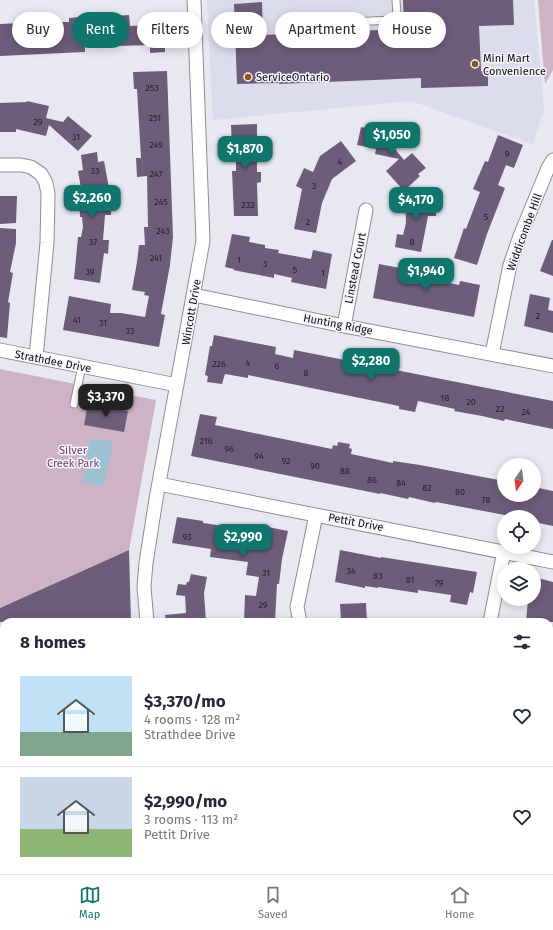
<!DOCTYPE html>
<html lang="en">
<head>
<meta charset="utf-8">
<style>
	:root { --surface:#fff; --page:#f2f2f3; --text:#1f2937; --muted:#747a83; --line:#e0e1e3; --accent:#0f766e }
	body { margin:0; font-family:"Fira Sans",sans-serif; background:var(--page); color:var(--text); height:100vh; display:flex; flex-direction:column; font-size:15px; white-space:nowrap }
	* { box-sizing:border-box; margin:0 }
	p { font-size:13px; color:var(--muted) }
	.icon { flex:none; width:22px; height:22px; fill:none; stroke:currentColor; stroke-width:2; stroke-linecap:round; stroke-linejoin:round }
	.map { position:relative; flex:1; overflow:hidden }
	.panel { position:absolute; left:0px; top:618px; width:553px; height:256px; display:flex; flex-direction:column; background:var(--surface); border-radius:12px 12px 0 0; box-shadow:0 2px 10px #0003 }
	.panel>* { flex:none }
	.top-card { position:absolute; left:12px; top:12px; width:529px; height:36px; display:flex; gap:8px }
	.needle { width:26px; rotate:194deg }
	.fabs { position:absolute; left:497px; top:458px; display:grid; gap:8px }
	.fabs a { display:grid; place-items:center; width:44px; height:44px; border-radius:50%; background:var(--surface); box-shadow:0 2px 10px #0003; font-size:20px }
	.price { position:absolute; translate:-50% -34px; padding:0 9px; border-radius:8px; background:var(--accent); color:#fff; font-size:13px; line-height:26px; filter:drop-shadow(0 1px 2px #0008) }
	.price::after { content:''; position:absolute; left:50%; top:24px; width:12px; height:9px; margin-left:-6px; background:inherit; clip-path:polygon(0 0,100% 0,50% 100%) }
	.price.selected { background:#222; color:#fff }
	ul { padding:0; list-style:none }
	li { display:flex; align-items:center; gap:12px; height:100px; padding:0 20px }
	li+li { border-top:1px solid var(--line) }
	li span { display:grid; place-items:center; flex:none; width:112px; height:80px; border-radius:0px; color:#555 }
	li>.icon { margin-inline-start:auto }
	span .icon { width:48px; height:48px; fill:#fffc; stroke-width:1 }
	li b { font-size:17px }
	h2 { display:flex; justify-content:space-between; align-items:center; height:48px; padding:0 20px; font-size:17px }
	.chip { padding:0 14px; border-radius:18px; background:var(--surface); box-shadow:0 2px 10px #0003; font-size:14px; line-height:36px }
	.chip.selected { background:var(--accent); color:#fff }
	.menu { display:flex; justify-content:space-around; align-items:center; height:56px; border-top:1px solid var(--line); background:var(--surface); font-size:11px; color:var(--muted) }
	.menu a { display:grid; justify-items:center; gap:2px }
	.menu .selected { color:var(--accent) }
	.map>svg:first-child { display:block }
	.built { fill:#dbdcec }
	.green { fill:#ceb3c4 }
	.water { fill:#9bc3d4 }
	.building { fill:#6e5d7a }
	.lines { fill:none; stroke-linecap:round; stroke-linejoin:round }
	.lane-casing { stroke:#8d8e95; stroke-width:9 }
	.street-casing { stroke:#8d8e95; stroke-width:15 }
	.lane { stroke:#fff; stroke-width:7 }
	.street { stroke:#fff; stroke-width:13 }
	.poi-dot { fill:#8f570e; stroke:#f5f5fe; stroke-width:1.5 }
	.labels { text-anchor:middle; stroke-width:3; stroke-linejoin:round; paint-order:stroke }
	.number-label { font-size:9px; fill:#26222b }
	.poi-label { font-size:11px; fill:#0e0e11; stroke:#f5f5fe; text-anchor:start }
	.street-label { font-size:11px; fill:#0e0e11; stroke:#f5f5fe }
	.park-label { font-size:11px; fill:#714261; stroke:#f5f5fe }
</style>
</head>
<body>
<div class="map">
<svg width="553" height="874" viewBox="0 0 553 874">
	<rect width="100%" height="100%" fill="#e8e8f1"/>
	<path class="built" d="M207 0H534L544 109 533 144 411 101 213 120Z"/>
	<path class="green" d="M538 0H553V70L545 84Z
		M0 369 156 400 129 550 0 608Z"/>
	<path class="water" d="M91 438 113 442 104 486 82 482Z"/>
	<path class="building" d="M403 0H513L514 25 479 26 481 71H488V86L421 88V78L279 84V83L237 84 234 4 262 2 263 35 404 29Z
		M113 14V16L129 15 130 26 149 25 148 15 167 14 168 43H165V52L150 53V45L118 46V41L85 42V52L0 56V24L39 22V29L59 28V22H69V18Z
		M167 71 173 237 170 265 161 314 165 315 159 347 63 330 69 296 111 304 110 313H121L145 317 149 296 144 295 145 292 132 290 137 262 139 245H145L144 227H148L147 176 137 177 136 158H141L137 89H134L133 72Z
		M27 101 49 106 46 118 63 122 68 116 92 136 78 151 49 125 46 136 16 129V132H0V103L27 102Z
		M257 124V172H261V182L257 183 258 216H234L232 171H236V151H232L231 125Z
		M361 127 396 134 394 148 404 160 412 153 426 168 418 174 420 176 404 191 386 171 399 159 375 154 376 149 357 145Z
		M498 135 523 145 514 168 506 165 498 185 505 188 487 234 477 265 454 258 464 228 466 229 480 192 473 189 485 161 488 162Z
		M341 141 356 161 332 179 322 203 316 233 294 229 302 189 296 186 304 168 313 172 320 156Z
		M97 152 98 162 104 161 109 188V198H111V215H105L103 240H109L108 254 104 253 100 283 74 279 78 237H81L83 227 82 217H80L79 188H81L78 171 83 170 81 155Z
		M405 193H426V195H435L436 216H428L421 252 395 247 397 234 403 235 406 223Z
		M0 196H17L16 223 0 224Z
		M0 228 16 229V243L10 272 13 273 8 302 10 303 7 338 0 337Z
		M232 234 250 237 249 242 265 245V248L279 250 278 253 311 259 313 250 332 254 326 289 291 282 292 278 274 274V278L233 270 234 269 225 267Z
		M552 240H553V276L540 271Z
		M379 264 400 268 399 273 459 285 460 281 480 285 474 317 373 298Z
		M530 294 550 298 548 310 553 311V333L524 326Z
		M214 335 276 347 275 354 293 358 294 350 553 401V429L505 419 504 421 482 416 454 411 455 409 418 401 415 412 399 409V406L248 375V378L225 374 222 384 207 382 208 376 205 375 210 346H212Z
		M88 403 128 411 124 432 84 425Z
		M200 414 217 417 215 425 332 449 333 445 337 446 338 442 350 444 349 448 352 449 351 454 393 463V461L420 465 504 481V495H534V487L553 491V526L534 522V517H515L436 502 435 503 409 497 408 499 380 493V494L191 456Z
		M177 517 203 521V523L251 530 253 524 288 531 282 559 279 584H277L275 622H244L245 595 256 596 259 577 246 575 248 562 210 557 211 549 172 543Z
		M129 550 131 622H0V608Z
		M340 550 381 558V557L477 572 473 593 470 592 467 605 450 602 451 595 418 590V593L378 587V588L365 586V588L335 582Z
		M191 574 207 577 204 593 206 622H166L165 615 186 613 185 596 176 595 178 584 186 585 187 582H189Z
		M534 577 553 582V622H526L528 599H534Z
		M366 603 367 622H341L340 604Z"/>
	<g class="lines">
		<g class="lane-casing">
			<path id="lane" d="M304 24 394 20 397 16 396 0
				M74 404 82 366"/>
		</g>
		<g class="street-casing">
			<path id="street" d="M0 165H21L31 167 41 174 46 183 48 194 47 243 36 357
				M194 295 344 326 553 366
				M344 326 366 210
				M0 350 177 385
				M492 354 510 265 520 236 548 168 553 160
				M159 484 553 562
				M147 622 144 587 146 563 156 499 203 241 194 0
				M300 622 297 607 316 515
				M490 622 504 551
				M0 764 4 763
				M549 785 553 794
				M84 870 86 874
				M247 870 249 874
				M405 870 407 874"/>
		</g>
		<use href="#lane" class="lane"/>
		<use href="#street" class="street"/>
	</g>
	<g class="poi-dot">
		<circle cx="475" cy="64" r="4"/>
		<circle cx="248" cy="77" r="4"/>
	</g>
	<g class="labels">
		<g class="number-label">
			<text x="152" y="91">253</text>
			<text x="155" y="121">251</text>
			<text x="38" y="125">29</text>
			<text x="76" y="140">31</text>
			<text x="156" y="148">249</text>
			<text x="507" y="157">9</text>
			<text x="340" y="165">4</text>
			<text x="95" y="174">33</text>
			<text x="156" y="177">247</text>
			<text x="314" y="189">3</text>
			<text x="161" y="205">245</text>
			<text x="248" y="208">232</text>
			<text x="486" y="220">5</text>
			<text x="308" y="225">2</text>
			<text x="163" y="234">243</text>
			<text x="93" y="245">37</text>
			<text x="412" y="245">8</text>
			<text x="156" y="261">241</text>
			<text x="239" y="263">1</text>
			<text x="265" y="267">3</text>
			<text x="295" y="273">5</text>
			<text x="90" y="275">39</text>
			<text x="323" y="276">1</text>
			<text x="538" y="319">2</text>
			<text x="77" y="323">41</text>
			<text x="103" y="326">31</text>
			<text x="130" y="334">33</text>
			<text x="248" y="366">4</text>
			<text x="219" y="367">226</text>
			<text x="277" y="369">6</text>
			<text x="306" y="376">8</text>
			<text x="445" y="401">18</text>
			<text x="471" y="405">20</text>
			<text x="500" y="412">22</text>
			<text x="526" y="415">24</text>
			<text x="206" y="444">216</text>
			<text x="229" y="452">96</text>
			<text x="259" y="459">94</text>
			<text x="286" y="464">92</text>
			<text x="315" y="469">90</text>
			<text x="345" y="474">88</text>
			<text x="372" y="483">86</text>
			<text x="401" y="486">84</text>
			<text x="427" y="491">82</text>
			<text x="460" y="495">80</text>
			<text x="486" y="503">78</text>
			<text x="187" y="540">93</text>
			<text x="351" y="574">34</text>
			<text x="266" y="576">31</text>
			<text x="378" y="579">83</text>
			<text x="410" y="583">81</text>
			<text x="439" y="586">79</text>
			<text x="263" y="608">29</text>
		</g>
		<g class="poi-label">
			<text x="483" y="62">Mini Mart<tspan x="483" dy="13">Convenience</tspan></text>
			<text x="256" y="81">ServiceOntario</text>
		</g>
		<g class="street-label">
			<text transform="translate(524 232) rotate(-70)" y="4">Widdicombe Hill</text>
			<text transform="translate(355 268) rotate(-79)" y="4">Linstead Court</text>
			<text transform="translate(191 312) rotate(-80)" y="4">Wincott Drive</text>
			<text transform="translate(338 324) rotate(11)" y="4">Hunting Ridge</text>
			<text transform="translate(53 361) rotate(11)" y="4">Strathdee Drive</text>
			<text transform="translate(356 522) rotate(11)" y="4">Pettit Drive</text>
		</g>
		<g class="park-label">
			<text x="73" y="454">Silver<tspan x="73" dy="13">Creek Park</tspan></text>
		</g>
	</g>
</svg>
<div class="fabs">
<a><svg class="needle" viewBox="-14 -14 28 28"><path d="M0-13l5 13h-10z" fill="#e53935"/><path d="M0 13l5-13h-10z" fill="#747a83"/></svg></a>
<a><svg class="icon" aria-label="locate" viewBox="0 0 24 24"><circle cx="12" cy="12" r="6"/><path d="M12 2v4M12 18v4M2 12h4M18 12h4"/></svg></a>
<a><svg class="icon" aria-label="layers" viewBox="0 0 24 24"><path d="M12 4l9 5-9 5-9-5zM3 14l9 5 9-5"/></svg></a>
</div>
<b class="price" style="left:392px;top:156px">$1,050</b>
<b class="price" style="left:245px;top:170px">$1,870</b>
<b class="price" style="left:92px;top:219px">$2,260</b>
<b class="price" style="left:416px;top:221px">$4,170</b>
<b class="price" style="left:426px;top:292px">$1,940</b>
<b class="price" style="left:371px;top:382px">$2,280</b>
<b class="price selected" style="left:106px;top:418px">$3,370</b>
<b class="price" style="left:243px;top:558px">$2,990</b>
<div class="top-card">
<a class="chip">Buy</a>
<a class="chip selected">Rent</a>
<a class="chip">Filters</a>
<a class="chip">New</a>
<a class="chip">Apartment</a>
<a class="chip">House</a>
</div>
<section class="panel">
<h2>8 homes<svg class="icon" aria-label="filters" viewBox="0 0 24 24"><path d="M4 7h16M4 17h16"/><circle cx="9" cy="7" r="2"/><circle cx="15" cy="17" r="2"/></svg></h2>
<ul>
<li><span style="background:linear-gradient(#bfe0f5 70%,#7fa58c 0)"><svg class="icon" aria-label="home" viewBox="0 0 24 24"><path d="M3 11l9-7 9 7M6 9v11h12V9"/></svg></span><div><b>$3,370/mo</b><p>4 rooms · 128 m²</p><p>Strathdee Drive</p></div><svg class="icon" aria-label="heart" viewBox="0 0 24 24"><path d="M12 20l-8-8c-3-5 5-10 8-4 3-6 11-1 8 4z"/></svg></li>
<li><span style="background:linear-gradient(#c9d6e8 65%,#8fb573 0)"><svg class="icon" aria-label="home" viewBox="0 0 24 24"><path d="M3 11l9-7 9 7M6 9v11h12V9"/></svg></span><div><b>$2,990/mo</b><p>3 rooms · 113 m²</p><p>Pettit Drive</p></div><svg class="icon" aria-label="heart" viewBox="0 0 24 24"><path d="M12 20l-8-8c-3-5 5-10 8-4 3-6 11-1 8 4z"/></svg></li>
</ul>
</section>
</div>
<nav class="menu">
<a class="selected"><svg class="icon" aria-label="map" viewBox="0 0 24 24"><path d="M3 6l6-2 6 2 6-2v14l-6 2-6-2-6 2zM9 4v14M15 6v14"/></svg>Map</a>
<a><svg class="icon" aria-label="saved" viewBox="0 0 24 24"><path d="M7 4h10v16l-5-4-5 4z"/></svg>Saved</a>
<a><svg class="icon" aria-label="home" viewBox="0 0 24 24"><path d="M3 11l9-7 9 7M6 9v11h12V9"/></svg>Home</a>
</nav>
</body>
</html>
